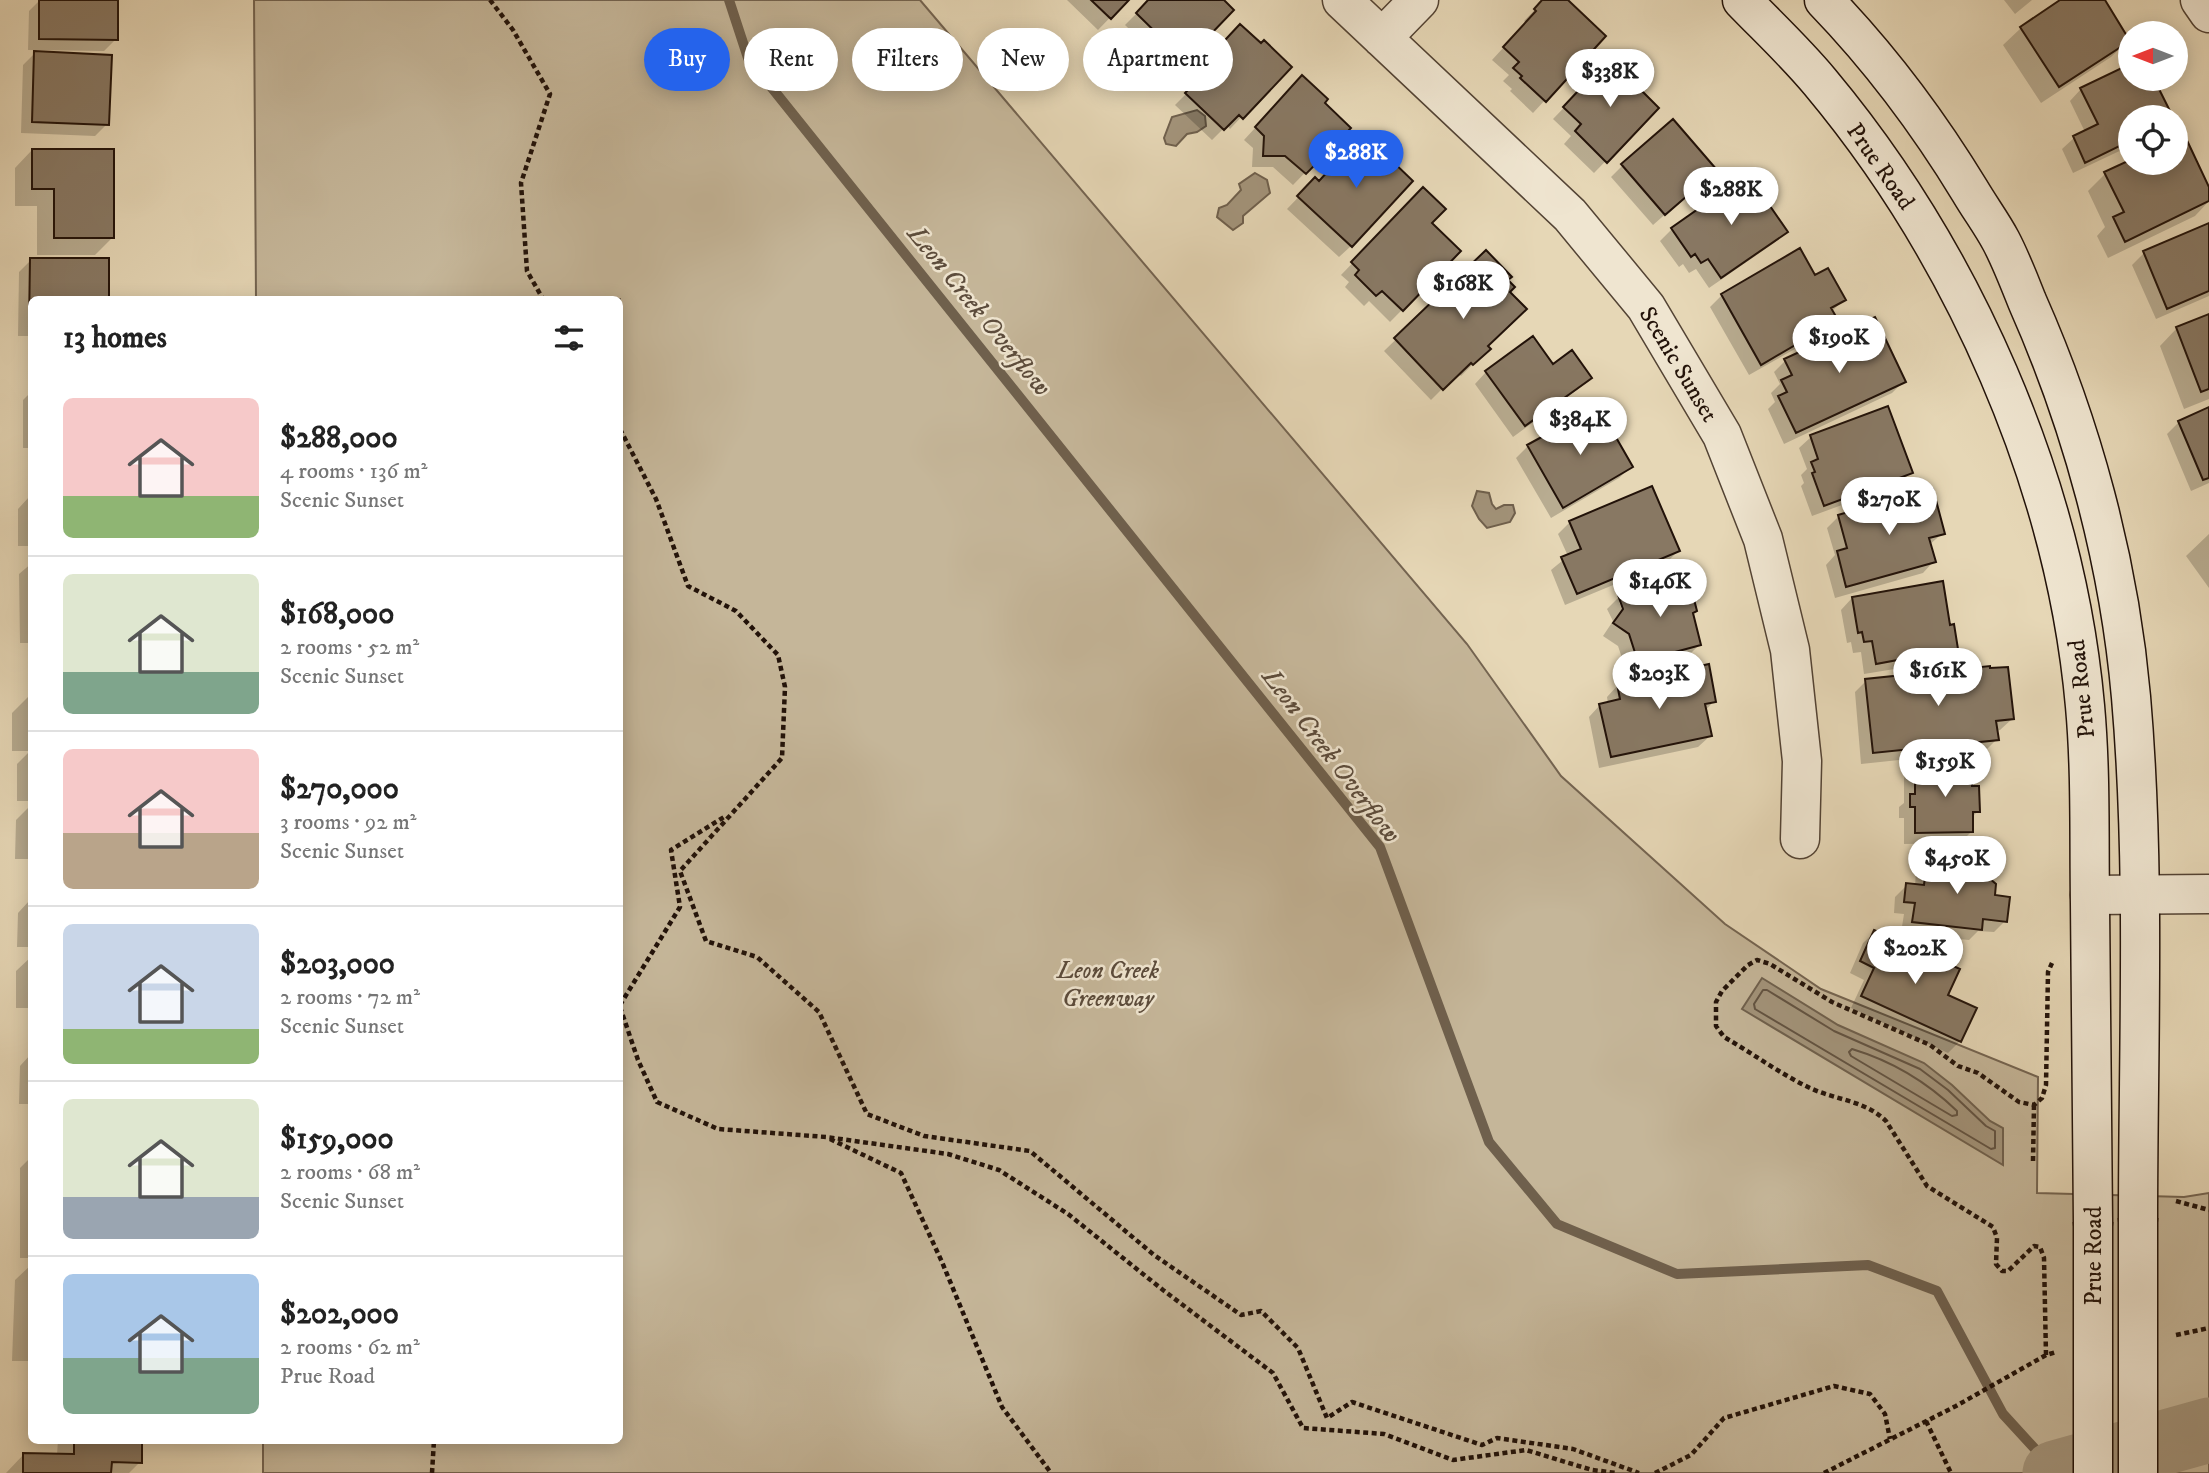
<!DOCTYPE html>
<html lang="en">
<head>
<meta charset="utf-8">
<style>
	:root { --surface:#fff; --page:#f6f6f6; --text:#222; --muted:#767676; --line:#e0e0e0; --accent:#2563eb }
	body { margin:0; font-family:"IM FELL DW Pica",serif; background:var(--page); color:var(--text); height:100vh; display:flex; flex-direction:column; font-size:26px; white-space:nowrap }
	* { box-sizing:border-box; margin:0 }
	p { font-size:23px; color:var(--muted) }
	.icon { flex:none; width:38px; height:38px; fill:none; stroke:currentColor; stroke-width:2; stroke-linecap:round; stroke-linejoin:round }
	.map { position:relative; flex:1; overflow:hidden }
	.sheet { position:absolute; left:28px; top:296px; width:595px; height:1148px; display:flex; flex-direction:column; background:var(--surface); border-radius:10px; box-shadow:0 4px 18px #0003 }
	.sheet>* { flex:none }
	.banner { position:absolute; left:644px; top:28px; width:665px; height:63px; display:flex; gap:14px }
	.needle { width:46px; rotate:270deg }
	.buttons { position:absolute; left:2118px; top:21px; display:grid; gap:14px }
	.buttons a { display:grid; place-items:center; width:70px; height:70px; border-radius:50%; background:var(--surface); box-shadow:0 4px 18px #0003; font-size:35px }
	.price { position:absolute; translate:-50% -60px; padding:0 16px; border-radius:24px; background:#fff; color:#222; font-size:23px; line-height:46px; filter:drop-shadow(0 2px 4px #0008) }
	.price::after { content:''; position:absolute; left:50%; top:42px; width:21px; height:16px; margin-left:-10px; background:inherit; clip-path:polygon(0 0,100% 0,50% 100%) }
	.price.on { background:var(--accent); color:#fff }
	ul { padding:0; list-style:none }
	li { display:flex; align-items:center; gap:21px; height:175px; padding:0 35px }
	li+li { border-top:2px solid var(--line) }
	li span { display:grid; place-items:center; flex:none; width:196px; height:140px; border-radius:10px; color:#555 }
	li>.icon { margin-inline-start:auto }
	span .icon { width:84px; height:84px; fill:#fffc; stroke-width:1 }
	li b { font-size:30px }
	h2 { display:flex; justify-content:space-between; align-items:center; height:84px; padding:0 35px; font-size:30px }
	.chip { padding:0 24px; border-radius:32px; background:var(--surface); box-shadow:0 4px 18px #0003; font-size:24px; line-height:63px }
	.chip.on { background:var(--accent); color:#fff }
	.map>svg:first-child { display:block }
	.green { fill:#c5b699; stroke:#746451; stroke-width:2 }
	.water { fill:#a3947b; stroke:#6f604d; stroke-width:2 }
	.shadow { fill:#0003; fill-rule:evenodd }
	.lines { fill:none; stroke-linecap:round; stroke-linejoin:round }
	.shore { stroke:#625342; stroke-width:2 }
	.stream { stroke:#6f604d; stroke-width:10 }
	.river { stroke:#a3947b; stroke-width:65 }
	.building { fill:#887863; stroke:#221209; stroke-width:2 }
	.minor-casing { stroke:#534334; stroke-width:41 }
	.secondary-casing { stroke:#221209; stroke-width:41 }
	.path { stroke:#221209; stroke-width:4.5; stroke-dasharray:5 3.5; stroke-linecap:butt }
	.minor { stroke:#efe5d0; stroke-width:38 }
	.secondary { stroke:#efe5d0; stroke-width:38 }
	.secondary-bridge-casing { stroke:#221209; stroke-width:41; stroke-linecap:butt }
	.secondary-bridge { stroke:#efe5d0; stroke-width:38 }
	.labels { text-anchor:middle; stroke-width:5; stroke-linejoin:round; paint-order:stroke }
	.street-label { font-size:24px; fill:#221209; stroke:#efe5d0 }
	.park-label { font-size:24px; font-style:italic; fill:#5b4b3b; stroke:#efe5d0 }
	.water-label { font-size:26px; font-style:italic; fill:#5c4c3c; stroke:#efe5d0 }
</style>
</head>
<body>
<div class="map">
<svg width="2209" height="1473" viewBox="0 0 2209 1473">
	<rect width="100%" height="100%" fill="#e6d7b6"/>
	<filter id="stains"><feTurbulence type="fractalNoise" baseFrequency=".00286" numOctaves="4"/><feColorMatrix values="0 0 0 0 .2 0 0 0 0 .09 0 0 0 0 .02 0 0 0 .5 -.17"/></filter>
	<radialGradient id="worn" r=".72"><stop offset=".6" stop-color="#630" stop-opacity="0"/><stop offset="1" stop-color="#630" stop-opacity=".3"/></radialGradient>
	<path class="green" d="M254 0H920L1467 644 1561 776 1725 924 1821 989 2038 1077 2037 1193 2184 1197 2209 1193V1473H263V1440H620V299H256Z"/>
	<path class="water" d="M1197 110 1205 116 1206 126 1197 132 1187 134 1176 146 1166 144 1164 138 1172 117Z
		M1255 173 1267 180 1270 193 1243 216V223L1233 230 1217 217 1219 208 1227 205 1241 190 1239 184Z
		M1477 491 1489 493 1492 504 1496 509 1504 505H1513L1515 513 1510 522 1487 528 1479 519 1472 506Z
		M1762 978 1838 1025 1924 1063 1952 1085 1990 1121 2003 1128V1165L1742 1009Z"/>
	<path class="shadow" d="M40 0H116V39L104 51 28 50 29 11Z
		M1067 0H1127L1098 30Z
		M1150 0H1221L1232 10 1173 71 1125 25Z
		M1544 0H1565L1604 36 1533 113 1510 91 1512 89 1503 81 1509 75 1492 60 1526 23 1524 21Z
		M2004 0H2032L2015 14Z
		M2064 0H2103L2129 40 2111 57 2041 103 2003 45 2021 28Z
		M1229 38 1289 67 1230 129 1227 125 1212 140 1175 105 1192 88 1187 83Z
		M35 53 107 124 95 136 21 133 23 65Z
		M1608 62 1657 108 1594 173 1564 144 1571 136 1553 119Z
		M2130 79H2152L2171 117H2130V146L2073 173 2062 149 2074 138 2085 132 2070 101 2081 89Z
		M1291 89 1323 103 1348 128 1293 185 1273 167H1252L1253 148 1244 140Z
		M32 150 112 238 95 255H37V206H15V168Z
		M2130 163H2175L2209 191V201L2195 216 2108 258 2097 236 2105 227 2088 191 2105 174Z
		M1623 165 1703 181 1653 225 1611 177Z
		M1315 180 1351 246 1339 257 1287 209Z
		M1423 190 1429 223 1459 252 1390 322 1369 301 1364 306 1345 287 1349 282 1341 275Z
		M2209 225V296L2156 319 2132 265 2144 253Z
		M1672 229 1786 232 1774 243 1709 288 1696 269 1689 273 1683 264 1679 267 1660 241Z
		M1799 250 1815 277 1844 300 1831 312 1836 320 1825 332 1749 375 1710 307 1722 295Z
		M1486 252 1506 280 1507 292 1486 346 1477 360 1461 376 1458 373 1431 400 1384 351Z
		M31 260H107V299H32V336H18L19 272Z
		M2209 316V399L2184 409 2160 346 2177 328Z
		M1785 361 1903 382 1892 393 1784 444 1768 409 1775 402 1771 393 1780 384 1774 372Z
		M1553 366 1590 378 1578 389 1513 437 1475 384 1486 372Z
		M32 391V448H23V400Z
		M1597 408 1631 467 1619 478 1551 518 1516 458 1528 446Z
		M2209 409V483L2191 491 2167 434 2179 422Z
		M1811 437 1911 472 1899 484 1812 516 1801 486 1804 483 1801 475 1807 469 1799 448Z
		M29 497H32V546H18V509Z
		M1893 497H1911L1943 533 1929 545 1934 561 1923 573 1835 598 1826 565 1835 555 1827 528 1839 516 1887 503Z
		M1570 522 1678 551 1666 563 1565 605 1551 570 1568 556 1558 534Z
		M2209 534V588L2186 556Z
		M32 563V643H20L19 574Z
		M1619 597 1692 614 1699 645 1688 656 1627 673 1618 646 1603 636 1613 621 1607 609ZM1619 602H1622L1625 617Z
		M1852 598 1949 627 1957 648 1941 664 1920 668 1919 665 1864 674 1861 652 1853 653 1851 642 1847 643 1841 610Z
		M1866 681 2012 719 2000 730 1996 731 1997 739 1985 751 1861 764 1855 692Z
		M1618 685 1714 701 1705 711 1710 736 1698 747 1599 768 1589 717 1600 705 1608 704 1607 697Z
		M29 696H32V801H17V764L30 751H12V713Z
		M1915 766 1970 787 1978 811 1971 818 1972 831 1960 843 1904 844V818H1899V807L1904 803V778Z
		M32 804V859H15L16 820Z
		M1928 859 1987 878 2005 921 1994 932 1978 931 1969 940 1901 933 1904 914 1894 913 1895 897 1907 885 1915 886 1916 871Z
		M29 901H32V947H17L18 913Z
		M1875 932 1946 995 1960 1041 1948 1053 1851 1008 1864 980 1850 973 1863 943Z
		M32 956V1008H16V971Z
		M31 1054 32 1104H19L20 1066Z
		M32 1156V1258H20V1168Z
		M32 1264V1361H12L15 1280Z
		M58 1440H140V1462L129 1473H6L24 1454 57 1455Z"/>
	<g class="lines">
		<path class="shore" d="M1767 990 1834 1031 1920 1069 1948 1090 1986 1126 1995 1131V1148L1991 1149 1755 1009 1754 1004 1763 990Z
			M1852 1049C1892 1061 1927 1082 1957 1111V1115L1952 1116 1851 1056 1849 1052Z"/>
		<path class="stream" d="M729 0 748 58 1380 847 1489 1142 1557 1224 1677 1274 1868 1265 1937 1291 2003 1414 2057 1473"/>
		<path class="river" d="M2055 1473 2209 1430"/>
	</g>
	<path class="building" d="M39 0H118V40L39 39Z
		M1091 0H1129L1111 19Z
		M1148 0H1224L1234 10 1185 61 1136 13Z
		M1542 0H1568L1606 36 1546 102 1520 78 1522 76 1513 68 1519 62 1503 47 1536 11 1534 9Z
		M2060 0H2105L2130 41 2059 87 2020 27Z
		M1240 24 1261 43 1264 40 1292 67 1243 119 1239 115 1224 130 1185 93 1202 76 1197 70Z
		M34 51 112 55 109 125 32 122Z
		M1608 59 1618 68 1627 67 1637 78V86L1659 108 1607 163 1575 131 1581 124 1563 107Z
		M2130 64V79H2154L2173 117H2130V141L2085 163 2073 136 2098 124 2080 88Z
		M1302 75 1328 99 1325 103 1351 128 1306 174 1285 156H1263L1264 136 1255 127Z
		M1673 119 1717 170 1665 215 1621 164Z
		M1363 133 1413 181 1352 247 1297 196 1315 177 1319 181Z
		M2184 134 2209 187V201L2125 242 2113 217 2124 212 2104 172 2130 160V163H2175V138Z
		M32 149H114V238H54V189H32Z
		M1748 174 1788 232 1721 278 1708 259 1701 263 1695 254 1691 257 1671 228Z
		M1423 187 1446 209 1432 223 1461 251 1403 311 1382 291 1376 296 1355 275 1359 270 1351 262Z
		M2209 223V291L2167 309 2143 251Z
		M1800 248 1815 275 1828 268 1846 300 1831 308 1838 320 1761 365 1721 294Z
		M1486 250 1512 277 1508 280 1515 287 1510 292 1527 309 1488 346 1491 349 1473 365 1471 363 1443 390 1394 338Z
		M30 258H109V299H32V326H29Z
		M2209 314V389L2201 392 2176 327Z
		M1875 317 1906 382 1796 433 1778 396 1787 392 1781 380 1792 375 1784 359Z
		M1533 336 1553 364 1572 350 1592 378 1525 426 1485 371Z
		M1598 406 1633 467 1563 508 1527 445Z
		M1888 406 1913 473 1824 506 1812 473 1815 472 1811 462 1818 459 1810 435Z
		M2209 407V478L2203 480 2178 421Z
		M1652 486 1680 551 1577 594 1561 557 1581 549 1569 521Z
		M1933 489 1945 534 1929 538 1936 562 1846 587 1837 551 1847 548 1838 515 1893 499 1892 496 1912 490V495Z
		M1688 576 1697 611 1693 613 1701 645 1638 662 1629 634 1613 623 1623 609 1618 595Z
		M1943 581 1950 625 1954 624 1958 649 1954 650V653L1931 657 1930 654 1876 664 1872 641 1864 642 1862 632 1858 633 1852 597Z
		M1709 664 1716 702 1705 704 1712 736 1611 757 1599 704 1620 699 1617 684Z
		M1990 666V668L2008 667 2014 719 1996 721 1999 740 1873 753 1865 679Z
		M1972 764V786H1979L1980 812H1973V832L1915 833V807H1910V794H1915V765Z
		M1927 858 1990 864 1989 878 1996 884 1995 895 2010 897 2007 922 1983 919 1982 930 1912 922 1915 903 1904 902 1906 883 1924 885Z
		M1874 930 1960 969 1948 995 1977 1008 1961 1042 1861 996 1874 968 1860 961Z
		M74 1440H142V1463L112 1462 111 1473H23V1453L74 1454Z"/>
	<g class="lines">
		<g class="minor-casing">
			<path id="minor" d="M1342 0 1570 215 1646 307 1722 435 1763 539 1790 650 1802 761 1800 839
				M2200 0 2209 13
				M1382 38 1419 0
				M2090 895 2209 894"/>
		</g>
		<g class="secondary-casing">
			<path id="secondary" d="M1742 0C1768 27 1796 53 1820 82 1963 253 2065 482 2085 706 2091 772 2089 838 2090 904 2091 1010 2092 1116 2093 1222
				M1824 0C1880 58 1928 122 1970 191 1980 208 1992 224 2001 241 2011 260 2019 281 2027 301 2082 425 2119 561 2131 697 2146 870 2138 1045 2138 1218"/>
		</g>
		<path class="path" d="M490 0 513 30 550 94 521 183 527 271 543 299
			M620 429 656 499 688 586 736 611 778 655 785 687 782 758 680 871 706 941 757 957 819 1012 867 1114 924 1136 1030 1151 1154 1255 1241 1315 1261 1311 1298 1348 1327 1418 1352 1402 1482 1445 1497 1438 1573 1449 1639 1473
			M620 1005 680 907 671 850 724 817
			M620 1007 638 1060 657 1102 718 1129 826 1137 948 1154 999 1170 1068 1214 1163 1290 1273 1373 1303 1428 1384 1434 1453 1460 1526 1450 1592 1470 1617 1473
			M830 1139 901 1173 942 1262 1002 1407 1051 1473
			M2033 1161 2034 1105
			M2176 1201 2209 1210
			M2176 1335 2209 1328
			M2046 1355 2044 1258 2040 1247 2034 1246 2008 1271H2002L1996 1264 1997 1238 1993 1227 1927 1186 1886 1121C1865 1100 1834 1100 1808 1087 1779 1073 1752 1053 1724 1037L1716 1026V1002L1722 991 1748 965 1757 960 1770 964 1832 1002 1930 1045 1958 1066 1978 1073 2019 1102 2034 1105 2042 1098 2046 1085 2048 972 2052 963
			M1926 1421 1951 1473
			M432 1473 434 1440
			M1655 1473 1691 1455 1724 1418 1834 1386 1870 1394 1885 1414 1890 1439
			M1824 1473 1956 1406 2046 1355 2056 1352"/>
		<use href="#minor" class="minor"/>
		<use href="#secondary" class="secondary"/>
		<g class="secondary-bridge-casing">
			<path id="secondary-bridge" d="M2138 1218V1473
				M2093 1222V1473"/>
		</g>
		<use href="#secondary-bridge" class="secondary-bridge"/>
	</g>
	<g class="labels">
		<g class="street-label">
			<text transform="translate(1881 166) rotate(55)" y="8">Prue Road</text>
			<text transform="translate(1679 364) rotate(59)" y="8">Scenic Sunset</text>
			<text transform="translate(2081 689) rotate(-96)" y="8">Prue Road</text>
			<text transform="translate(2093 1256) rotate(-90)" y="8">Prue Road</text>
		</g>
		<g class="park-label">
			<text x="1108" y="978">Leon Creek<tspan x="1108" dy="28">Greenway</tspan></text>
		</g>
		<g class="water-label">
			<text transform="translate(980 310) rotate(51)" y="9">Leon Creek Overflow</text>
			<text transform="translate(1332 755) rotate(53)" y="9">Leon Creek Overflow</text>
		</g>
	</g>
	<rect width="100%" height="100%" filter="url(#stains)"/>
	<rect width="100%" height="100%" fill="url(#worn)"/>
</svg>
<div class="buttons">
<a><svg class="needle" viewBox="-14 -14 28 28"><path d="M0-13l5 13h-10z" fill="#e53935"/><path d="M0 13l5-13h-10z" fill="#767676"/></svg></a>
<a><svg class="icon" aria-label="locate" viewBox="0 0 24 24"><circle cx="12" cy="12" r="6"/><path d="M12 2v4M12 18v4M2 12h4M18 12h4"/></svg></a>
</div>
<b class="price" style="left:1610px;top:109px">$338K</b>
<b class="price on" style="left:1356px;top:190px">$288K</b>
<b class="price" style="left:1731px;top:227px">$288K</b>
<b class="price" style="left:1463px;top:321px">$168K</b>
<b class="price" style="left:1839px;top:375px">$190K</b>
<b class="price" style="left:1580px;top:457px">$384K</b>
<b class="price" style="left:1889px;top:537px">$270K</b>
<b class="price" style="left:1660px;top:619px">$146K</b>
<b class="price" style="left:1938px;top:708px">$161K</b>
<b class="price" style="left:1659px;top:711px">$203K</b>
<b class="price" style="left:1945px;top:799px">$159K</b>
<b class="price" style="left:1957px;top:896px">$450K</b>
<b class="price" style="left:1915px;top:986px">$202K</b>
<div class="banner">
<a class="chip on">Buy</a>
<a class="chip">Rent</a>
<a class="chip">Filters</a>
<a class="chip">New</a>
<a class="chip">Apartment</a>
</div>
<section class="sheet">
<h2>13 homes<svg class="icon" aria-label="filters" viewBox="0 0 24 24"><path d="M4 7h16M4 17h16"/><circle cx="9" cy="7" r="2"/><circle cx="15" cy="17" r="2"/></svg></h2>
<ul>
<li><span style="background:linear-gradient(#f6c9c9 70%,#8fb573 0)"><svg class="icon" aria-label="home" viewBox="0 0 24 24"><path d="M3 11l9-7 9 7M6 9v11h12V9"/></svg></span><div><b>$288,000</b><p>4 rooms · 136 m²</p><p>Scenic Sunset</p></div></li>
<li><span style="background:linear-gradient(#dfe7d0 70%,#7fa58c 0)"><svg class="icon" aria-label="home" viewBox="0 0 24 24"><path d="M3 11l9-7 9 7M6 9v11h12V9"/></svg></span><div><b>$168,000</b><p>2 rooms · 52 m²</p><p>Scenic Sunset</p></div></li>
<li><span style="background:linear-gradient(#f6c9c9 60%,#b9a48a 0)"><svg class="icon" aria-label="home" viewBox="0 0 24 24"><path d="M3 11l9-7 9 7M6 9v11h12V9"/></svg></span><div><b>$270,000</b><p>3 rooms · 92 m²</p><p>Scenic Sunset</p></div></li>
<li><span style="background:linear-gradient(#c9d6e8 75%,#8fb573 0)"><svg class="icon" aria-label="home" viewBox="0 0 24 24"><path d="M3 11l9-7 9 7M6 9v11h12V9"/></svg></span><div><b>$203,000</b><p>2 rooms · 72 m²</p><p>Scenic Sunset</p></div></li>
<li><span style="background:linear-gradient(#dfe7d0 70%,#9aa5b1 0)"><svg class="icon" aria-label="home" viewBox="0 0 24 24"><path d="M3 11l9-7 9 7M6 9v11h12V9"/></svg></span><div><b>$159,000</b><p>2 rooms · 68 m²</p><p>Scenic Sunset</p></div></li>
<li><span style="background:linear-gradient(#a9c7e8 60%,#7fa58c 0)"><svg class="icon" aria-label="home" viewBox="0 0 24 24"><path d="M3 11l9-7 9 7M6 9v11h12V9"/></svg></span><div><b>$202,000</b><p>2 rooms · 62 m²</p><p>Prue Road</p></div></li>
</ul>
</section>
</div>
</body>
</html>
